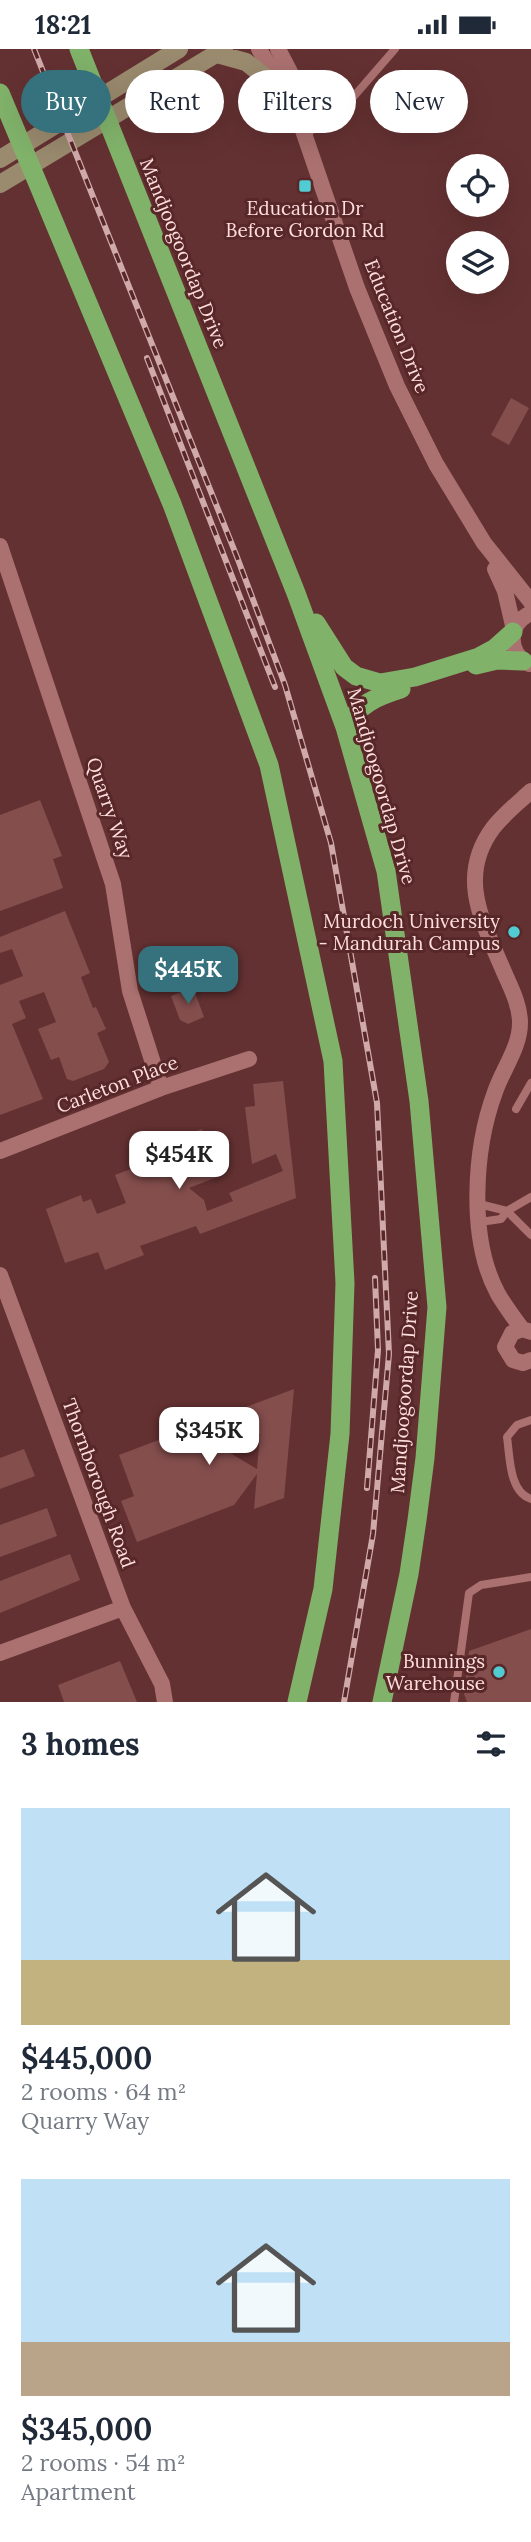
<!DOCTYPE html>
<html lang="en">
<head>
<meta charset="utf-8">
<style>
	:root { --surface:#fff; --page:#f2f2f3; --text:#1f2937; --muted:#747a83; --accent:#36727d }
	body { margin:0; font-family:Lora,serif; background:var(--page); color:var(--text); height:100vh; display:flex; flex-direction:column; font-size:26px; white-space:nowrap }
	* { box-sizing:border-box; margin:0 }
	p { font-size:23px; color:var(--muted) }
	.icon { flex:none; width:38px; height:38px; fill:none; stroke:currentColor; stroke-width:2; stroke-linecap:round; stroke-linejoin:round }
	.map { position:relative; height:1653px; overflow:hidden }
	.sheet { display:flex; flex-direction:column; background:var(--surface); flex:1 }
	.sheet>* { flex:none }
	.banner { position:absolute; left:21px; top:21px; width:490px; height:63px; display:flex; gap:14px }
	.buttons { position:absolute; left:446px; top:105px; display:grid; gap:14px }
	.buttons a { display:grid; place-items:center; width:63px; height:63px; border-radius:50%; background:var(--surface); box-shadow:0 7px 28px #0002; font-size:35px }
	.price { position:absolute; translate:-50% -60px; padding:0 16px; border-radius:14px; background:#fff; color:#222; font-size:23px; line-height:46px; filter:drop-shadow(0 2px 4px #0008) }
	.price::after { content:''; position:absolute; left:50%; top:42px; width:21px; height:16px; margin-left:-10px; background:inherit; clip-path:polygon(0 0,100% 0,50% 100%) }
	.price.selected { background:var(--accent); color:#fff }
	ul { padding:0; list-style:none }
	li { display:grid; align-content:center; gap:14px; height:371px; padding:0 21px }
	li span { display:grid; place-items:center; height:217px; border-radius:0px; color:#555 }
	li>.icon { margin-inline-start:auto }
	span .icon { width:126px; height:126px; fill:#fffc; stroke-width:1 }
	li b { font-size:30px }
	h2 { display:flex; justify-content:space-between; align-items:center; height:84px; padding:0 21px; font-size:30px }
	.pill { padding:0 24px; border-radius:32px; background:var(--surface); box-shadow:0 7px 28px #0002; font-size:24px; line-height:63px }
	.pill.selected { background:var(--accent); color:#fff }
	.status { display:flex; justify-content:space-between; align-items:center; height:49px; padding:0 35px; background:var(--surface); direction:ltr }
	.status svg { height:19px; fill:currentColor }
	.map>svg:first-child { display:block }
	.building { fill:#844e4d; fill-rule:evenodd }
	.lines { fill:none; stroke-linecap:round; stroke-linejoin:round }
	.service { stroke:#aa7170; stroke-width:8 }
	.minor { stroke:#aa7170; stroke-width:16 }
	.secondary { stroke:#9a8a6e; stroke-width:18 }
	.trunk { stroke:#80b26a; stroke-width:19 }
	.rail-casing { stroke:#d0aaa9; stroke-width:6 }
	.rail { stroke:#582728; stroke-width:3.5; stroke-dasharray:10; stroke-linecap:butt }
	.poi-dot { fill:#51ccd3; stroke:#582728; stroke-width:2.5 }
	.labels { text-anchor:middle; stroke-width:6; stroke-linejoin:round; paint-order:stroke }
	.poi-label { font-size:19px; fill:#ffdedd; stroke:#582728; text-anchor:end }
	.street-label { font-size:19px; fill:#ffdedd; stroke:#582728 }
</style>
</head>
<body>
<div class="status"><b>18:21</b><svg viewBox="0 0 49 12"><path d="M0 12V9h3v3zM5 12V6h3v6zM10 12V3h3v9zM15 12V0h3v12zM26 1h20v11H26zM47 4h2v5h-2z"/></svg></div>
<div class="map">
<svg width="531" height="1653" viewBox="0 0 531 1653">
	<rect width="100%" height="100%" fill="#643132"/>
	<path class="building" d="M511 349 529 359 509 396 491 386Z
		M40 751 62 807 53 810 63 839 0 862V766Z
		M65 862 90 924 81 928 93 959 96 958 106 980 97 984 109 1013 104 1020 73 1032 67 1030 59 1008 51 1011 38 980 56 973 44 943 19 952 26 969 12 975 43 1050 0 1066V936L23 927 12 900 0 904V888Z
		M193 938 204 968 188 975 180 971 171 947Z
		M283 1032 296 1149 200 1185 196 1177 140 1197 144 1206 105 1221 98 1203 65 1214 46 1160 81 1146 83 1153 91 1150 97 1165 126 1154 115 1126 169 1105 165 1094 202 1080 220 1127 189 1139 204 1151 207 1162 233 1152 229 1144 283 1122 276 1105 252 1115 245 1058 255 1057 253 1035Z
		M294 1340 284 1449 254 1460 257 1425 234 1456 137 1493 121 1452 134 1447 119 1406ZM260 1385 257 1420 222 1399Z
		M24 1400 35 1427 0 1440V1409Z
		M47 1459 57 1487 0 1508V1476Z
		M70 1505 80 1531 0 1564V1532Z
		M531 1580V1653H467L464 1645 469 1602Z
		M120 1612 137 1653H64L58 1636Z"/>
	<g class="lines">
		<path class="service" d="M305 86 349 53 395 0
			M516 1060 531 1034
			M479 1155 507 1162 531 1186
			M480 1173 501 1170 507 1162 531 1148
			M531 1371 517 1376 507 1388C510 1408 509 1443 531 1450
			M454 1653 469 1544 481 1536 531 1528"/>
		<path class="minor" d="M259 0 283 41
			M278 0 290 23 297 64 357 239 397 337 436 415 484 494 531 553
			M0 497 113 835 130 942 161 1039
			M495 520 505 542 514 581
			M529 615C506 603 508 574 531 564
			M0 1102 161 1039 249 1010
			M0 1226 123 1559 162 1635 165 1653
			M522 1280C514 1269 505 1257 498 1245 468 1190 474 1100 495 1043 503 1020 520 998 520 974 520 956 511 939 504 923 484 875 456 829 493 779 504 765 518 754 531 742
			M531 1283 522 1280 512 1284 505 1298 513 1311 523 1314 531 1311
			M0 1604 123 1559"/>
		<path class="secondary" d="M217 5 246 13 285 44
			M0 110 179 0
			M0 135 224 0"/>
		<path class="trunk" d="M79 0 296 544 345 678 386 822 419 1052 437 1258 425 1409 417 1471 409 1525 382 1653
			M0 44 172 455 269 716 333 1012 345 1234 340 1385 323 1540 297 1653
			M316 574 344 618 356 627 380 634 415 628 479 608 494 600 513 583
			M476 616 497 611 523 612
			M345 678C360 655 375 648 401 640"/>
		<g class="rail-casing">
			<path id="rail" d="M34 0 237 508 285 636 331 794 377 1054 389 1305 373 1485 344 1653
				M147 309 275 638
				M367 1439 378 1301 375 1229"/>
		</g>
		<use href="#rail" class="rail"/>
	</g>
	<g class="poi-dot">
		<rect x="298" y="130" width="14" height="14" rx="3.5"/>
		<circle cx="514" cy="883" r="7"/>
		<circle cx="499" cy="1623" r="7"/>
	</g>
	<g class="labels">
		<g class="poi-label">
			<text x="305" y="166" text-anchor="middle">Education Dr<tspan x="305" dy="22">Before Gordon Rd</tspan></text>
			<text x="500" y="879">Murdoch University<tspan x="500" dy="22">- Mandurah Campus</tspan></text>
			<text x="485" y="1619">Bunnings<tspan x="485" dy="22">Warehouse</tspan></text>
		</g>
		<g class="street-label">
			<text transform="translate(184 204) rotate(68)" y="7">Mandjoogoordap Drive</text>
			<text transform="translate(397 277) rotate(68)" y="7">Education Drive</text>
			<text transform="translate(382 737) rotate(74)" y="7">Mandjoogoordap Drive</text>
			<text transform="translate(110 759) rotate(71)" y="7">Quarry Way</text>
			<text transform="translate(117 1035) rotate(-21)" y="7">Carleton Place</text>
			<text transform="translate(404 1343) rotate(-86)" y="7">Mandjoogoordap Drive</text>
			<text transform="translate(99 1434) rotate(70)" y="7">Thornborough Road</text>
		</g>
	</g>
</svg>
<div class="buttons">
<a><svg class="icon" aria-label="locate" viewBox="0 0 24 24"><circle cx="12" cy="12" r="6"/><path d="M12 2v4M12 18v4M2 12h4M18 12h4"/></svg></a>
<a><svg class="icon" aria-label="layers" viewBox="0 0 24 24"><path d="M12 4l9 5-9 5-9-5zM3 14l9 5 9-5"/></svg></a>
</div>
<b class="price selected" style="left:188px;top:957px">$445K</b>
<b class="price" style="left:179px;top:1142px">$454K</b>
<b class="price" style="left:209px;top:1418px">$345K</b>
<div class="banner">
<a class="pill selected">Buy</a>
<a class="pill">Rent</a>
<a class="pill">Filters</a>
<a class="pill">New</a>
</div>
</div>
<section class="sheet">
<h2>3 homes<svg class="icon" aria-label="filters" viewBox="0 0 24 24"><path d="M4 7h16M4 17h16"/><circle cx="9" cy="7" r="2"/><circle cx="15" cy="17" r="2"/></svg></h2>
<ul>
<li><span style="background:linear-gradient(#bfe0f5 70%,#c2b280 0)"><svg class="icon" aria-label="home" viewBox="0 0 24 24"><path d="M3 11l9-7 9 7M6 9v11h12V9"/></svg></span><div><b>$445,000</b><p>2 rooms · 64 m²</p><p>Quarry Way</p></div></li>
<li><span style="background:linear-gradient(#bfe0f5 75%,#b9a48a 0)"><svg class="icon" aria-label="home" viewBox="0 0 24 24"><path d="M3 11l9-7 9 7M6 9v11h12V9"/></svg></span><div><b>$345,000</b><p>2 rooms · 54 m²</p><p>Apartment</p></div></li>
</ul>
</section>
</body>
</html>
